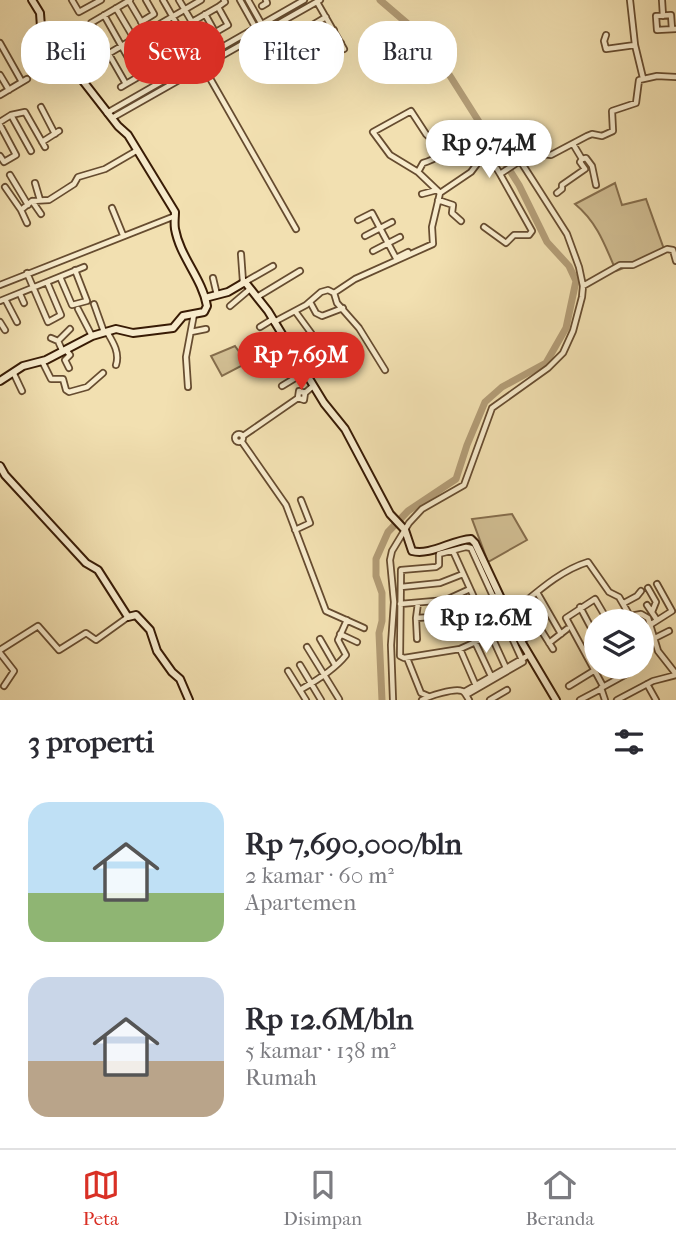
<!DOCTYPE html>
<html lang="id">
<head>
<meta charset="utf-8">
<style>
	:root { --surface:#fff; --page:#f7f7f7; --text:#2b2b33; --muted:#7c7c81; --line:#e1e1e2; --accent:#d93025 }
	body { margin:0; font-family:"IM FELL French Canon",serif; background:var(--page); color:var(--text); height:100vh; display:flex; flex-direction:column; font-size:26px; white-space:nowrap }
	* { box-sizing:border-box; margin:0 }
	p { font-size:23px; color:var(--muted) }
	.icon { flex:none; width:38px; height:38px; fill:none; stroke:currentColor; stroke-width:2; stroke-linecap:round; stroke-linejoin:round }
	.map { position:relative; height:700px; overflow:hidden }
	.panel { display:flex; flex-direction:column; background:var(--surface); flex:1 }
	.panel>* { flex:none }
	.top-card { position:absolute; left:21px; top:21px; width:635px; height:63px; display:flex; gap:14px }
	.fabs { position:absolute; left:584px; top:609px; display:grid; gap:14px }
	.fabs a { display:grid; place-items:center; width:70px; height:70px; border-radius:50%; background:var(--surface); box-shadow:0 7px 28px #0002; font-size:35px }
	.price { position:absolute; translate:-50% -60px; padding:0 16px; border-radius:24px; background:#fff; color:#222; font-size:23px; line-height:46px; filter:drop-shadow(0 2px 4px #0008) }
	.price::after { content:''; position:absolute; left:50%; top:42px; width:21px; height:16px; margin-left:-10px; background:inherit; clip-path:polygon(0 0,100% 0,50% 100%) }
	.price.current { background:var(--accent); color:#fff }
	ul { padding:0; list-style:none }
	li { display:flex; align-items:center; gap:21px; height:175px; padding:0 28px }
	li span { display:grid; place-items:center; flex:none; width:196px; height:140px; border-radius:21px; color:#555 }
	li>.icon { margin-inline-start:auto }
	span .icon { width:84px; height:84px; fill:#fffc; stroke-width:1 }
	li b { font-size:30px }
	h2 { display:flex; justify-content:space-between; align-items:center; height:84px; padding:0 28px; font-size:30px }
	.chip { padding:0 24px; border-radius:28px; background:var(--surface); box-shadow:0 7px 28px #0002; font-size:24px; line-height:63px }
	.chip.current { background:var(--accent); color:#fff }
	.menu { display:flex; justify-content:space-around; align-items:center; height:98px; border-top:2px solid var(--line); background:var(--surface); font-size:19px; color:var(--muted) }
	.menu a { display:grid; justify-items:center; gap:4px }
	.menu .current { color:var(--accent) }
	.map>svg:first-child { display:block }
	.green { fill:#d2bf94; stroke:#856d4c; stroke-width:2 }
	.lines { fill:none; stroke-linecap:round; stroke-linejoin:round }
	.river { stroke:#b39d77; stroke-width:7 }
	.street-casing { stroke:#664c30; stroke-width:8 }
	.secondary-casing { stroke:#381b05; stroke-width:10 }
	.street { stroke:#f7ebcc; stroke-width:4.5 }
	.secondary { stroke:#f7ebcc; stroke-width:6 }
</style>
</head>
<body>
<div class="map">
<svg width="676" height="700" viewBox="0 0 676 700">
	<rect width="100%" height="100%" fill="#f2e0b1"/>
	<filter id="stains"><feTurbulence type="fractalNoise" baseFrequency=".00286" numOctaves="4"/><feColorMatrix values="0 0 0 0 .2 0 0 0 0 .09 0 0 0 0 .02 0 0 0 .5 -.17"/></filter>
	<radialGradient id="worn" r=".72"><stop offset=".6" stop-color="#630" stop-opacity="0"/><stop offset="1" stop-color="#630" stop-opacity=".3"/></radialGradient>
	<path class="green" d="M615 183 622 205 646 199 665 252 616 271C605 245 597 222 575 204Z
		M235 346 247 363 222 376 211 356Z
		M512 514 527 540 488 562 472 519Z"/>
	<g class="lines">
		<path class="river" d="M380 0 422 36 445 68 519 185 547 242 569 266 576 281 566 328 546 363 502 387 485 402 467 445 456 479 408 511 388 532 376 559V576L382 593V621L379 633 382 700"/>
		<g class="street-casing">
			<path id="street" d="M72 0 79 12 101 0
				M163 0 190 47
				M179 0 192 22
				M240 0 259 34
				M248 0 265 30
				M630 0 635 45 643 78
				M662 0 663 16
				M129 1 165 62
				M317 2 344 49
				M262 6 267 3 266 0
				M218 7 225 2 224 0
				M116 8 152 69
				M205 14 215 32
				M104 15 139 77
				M141 22 154 14 146 0
				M672 29 671 15 656 16 657 30 676 29
				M334 30 300 48 303 64 341 43
				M606 35 604 41 606 49 635 45
				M152 41 165 33
				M0 43 22 82
				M303 46 310 60
				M300 48 296 35 326 17
				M108 54 147 31
				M178 54 160 24 201 0
				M203 66 296 229
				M0 75 9 90
				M126 84 91 23 130 0
				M121 87 126 84 228 25 218 7 192 22 202 40
				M0 95 27 79
				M41 107 55 134
				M107 113 304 0
				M11 115 31 151
				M112 118 320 0
				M0 122 11 115 25 112 45 147
				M0 125 16 155 4 162 0 156
				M42 142 59 131
				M454 146 458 153H466
				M582 159 586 158 592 166 596 185
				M418 172 423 163C443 158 457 140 479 139L500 174 532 153 551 155 587 136 592 134 602 136 613 131 612 111 636 103 639 80 657 76 676 77
				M10 175 28 205
				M35 183 40 200
				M5 187 21 210 32 201 49 200 60 193 74 184 78 177 105 169 136 151
				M440 193 418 172 390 155 373 132 411 111 426 134 445 152
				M557 193 562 189V185L585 169 580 162 582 159 573 144
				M422 194 437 190
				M438 200 453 205 452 213 461 221
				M32 201 41 214
				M112 208 123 235
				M21 210 27 223
				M358 220 372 213 397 260
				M484 227 506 243 514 235H529L532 231 500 174
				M365 236 392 222
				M373 251 400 237
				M241 254 243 282
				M396 258 408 252
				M27 273 48 322 61 315 47 282
				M60 277 72 305 87 301 75 270
				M213 278 217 295
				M245 282 273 266
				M0 285 175 216
				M583 286 620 265H633L667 249 673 250 676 261
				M334 293 337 303 359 328 385 370
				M20 294 24 303
				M257 297 300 271
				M5 299 17 322
				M0 301 84 267
				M310 302 316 313 322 316 343 308
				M94 304 104 332
				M230 306 250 289
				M78 309 92 336
				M295 311 314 337
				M0 322 5 330
				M274 322 306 305 321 292 328 290 334 293 355 279 433 244 432 227 440 193 471 172 486 152
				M260 327 273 319
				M107 332C113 342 120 353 116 365
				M191 332 206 329
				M51 338 58 341
				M62 350 58 341 70 329
				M66 350 70 355 65 360 69 368
				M42 361 51 379H63L66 390 69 392 87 387 103 373
				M14 374 22 391
				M282 386 305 372
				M188 387 186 357 194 314
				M305 393 304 400 298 398 299 391 305 393 313 386
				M235 438a4 4 0 1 1 8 0a4 4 0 1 1-8 0Z
				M243 436 298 398
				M242 442 286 505 326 611 364 628
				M295 530 310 523 301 500
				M453 551 491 635
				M401 587 440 583 463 574
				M648 588 656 602 652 612
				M538 594 561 634
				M624 603 637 596 641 591
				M400 604 446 600 470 589
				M647 605 657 620
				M580 607 597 639
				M531 614 553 649
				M509 615C533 596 558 571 588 562L609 592 619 597 630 616 641 614 648 618 658 651 676 674
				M416 618 418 603
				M650 625 672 611 657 584
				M340 634 357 642
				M452 635 484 620
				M320 639 335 665
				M417 639 416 618 449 616 499 595
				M653 639 669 631
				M521 641 541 629
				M475 642 491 676
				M549 643 567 629
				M307 647 339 699
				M460 649 491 635 507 670
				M0 650 38 626 59 650 86 633 96 640 128 617
				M0 653 14 671 4 686
				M407 658 421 693 428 696
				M300 665 321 700
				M612 667 619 678
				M288 671 306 700
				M647 684 656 700
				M569 686 595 670
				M603 686 566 618 595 599 608 621
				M477 688 460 649 404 658 400 656 401 570 436 567 439 565V554L466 547 471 548 523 662
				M300 690C316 681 335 669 346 655L338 640 347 620
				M464 692 529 655
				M466 695 523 662
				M393 700 391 645 394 602 390 560 392 551 409 523 422 509 464 485 492 408 548 368 563 353 573 331 582 297 583 286 579 267 567 234 521 162
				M422 700C429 696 454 688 462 691 465 692 467 697 469 700
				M490 700 507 690
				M580 700 601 689
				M605 700 601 688 632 671V667
				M617 700 653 681 676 675"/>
		</g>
		<g class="secondary-casing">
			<path id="secondary" d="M205 298 228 292 245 282 268 311 324 403 345 429 390 514 405 530 412 551C430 556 452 540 471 539L475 543 521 641 556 700
				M0 381 23 366 46 360 92 336 116 329 133 333 173 328 183 316 204 312 207 306C202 278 180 257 175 229 174 223 175 217 175 212L128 135 118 126 41 27 40 13 32 0
				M0 466 5 475 86 563 98 570 128 617 136 615 150 630 157 651 172 672 180 679 189 700"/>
		</g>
		<use href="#street" class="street"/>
		<use href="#secondary" class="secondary"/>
	</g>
	<rect width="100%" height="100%" filter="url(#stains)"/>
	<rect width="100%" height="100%" fill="url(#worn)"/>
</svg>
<div class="fabs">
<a><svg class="icon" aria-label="layers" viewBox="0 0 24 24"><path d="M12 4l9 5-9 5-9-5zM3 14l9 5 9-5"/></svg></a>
</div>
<b class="price" style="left:489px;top:180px">Rp 9.74M</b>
<b class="price current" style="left:301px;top:392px">Rp 7.69M</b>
<b class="price" style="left:486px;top:655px">Rp 12.6M</b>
<div class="top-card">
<a class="chip">Beli</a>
<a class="chip current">Sewa</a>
<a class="chip">Filter</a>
<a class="chip">Baru</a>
</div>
</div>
<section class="panel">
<h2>3 properti<svg class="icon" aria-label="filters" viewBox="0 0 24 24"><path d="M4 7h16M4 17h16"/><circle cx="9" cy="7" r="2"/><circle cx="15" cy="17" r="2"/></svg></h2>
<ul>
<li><span style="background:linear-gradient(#bfe0f5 65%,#8fb573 0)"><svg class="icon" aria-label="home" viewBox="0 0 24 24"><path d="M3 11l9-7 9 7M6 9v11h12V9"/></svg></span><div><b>Rp 7,690,000/bln</b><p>2 kamar · 60 m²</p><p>Apartemen</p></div></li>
<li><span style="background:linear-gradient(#c9d6e8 60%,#b9a48a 0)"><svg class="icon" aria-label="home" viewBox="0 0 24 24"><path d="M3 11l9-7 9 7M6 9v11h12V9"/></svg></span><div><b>Rp 12.6M/bln</b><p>5 kamar · 138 m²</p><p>Rumah</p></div></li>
</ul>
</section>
<nav class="menu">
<a class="current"><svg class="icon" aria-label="map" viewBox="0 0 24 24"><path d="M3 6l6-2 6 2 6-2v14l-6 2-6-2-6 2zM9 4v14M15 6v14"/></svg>Peta</a>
<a><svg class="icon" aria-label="saved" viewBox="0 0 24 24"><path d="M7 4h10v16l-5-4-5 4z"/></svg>Disimpan</a>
<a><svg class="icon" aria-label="home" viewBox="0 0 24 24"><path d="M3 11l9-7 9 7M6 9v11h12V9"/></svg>Beranda</a>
</nav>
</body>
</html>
